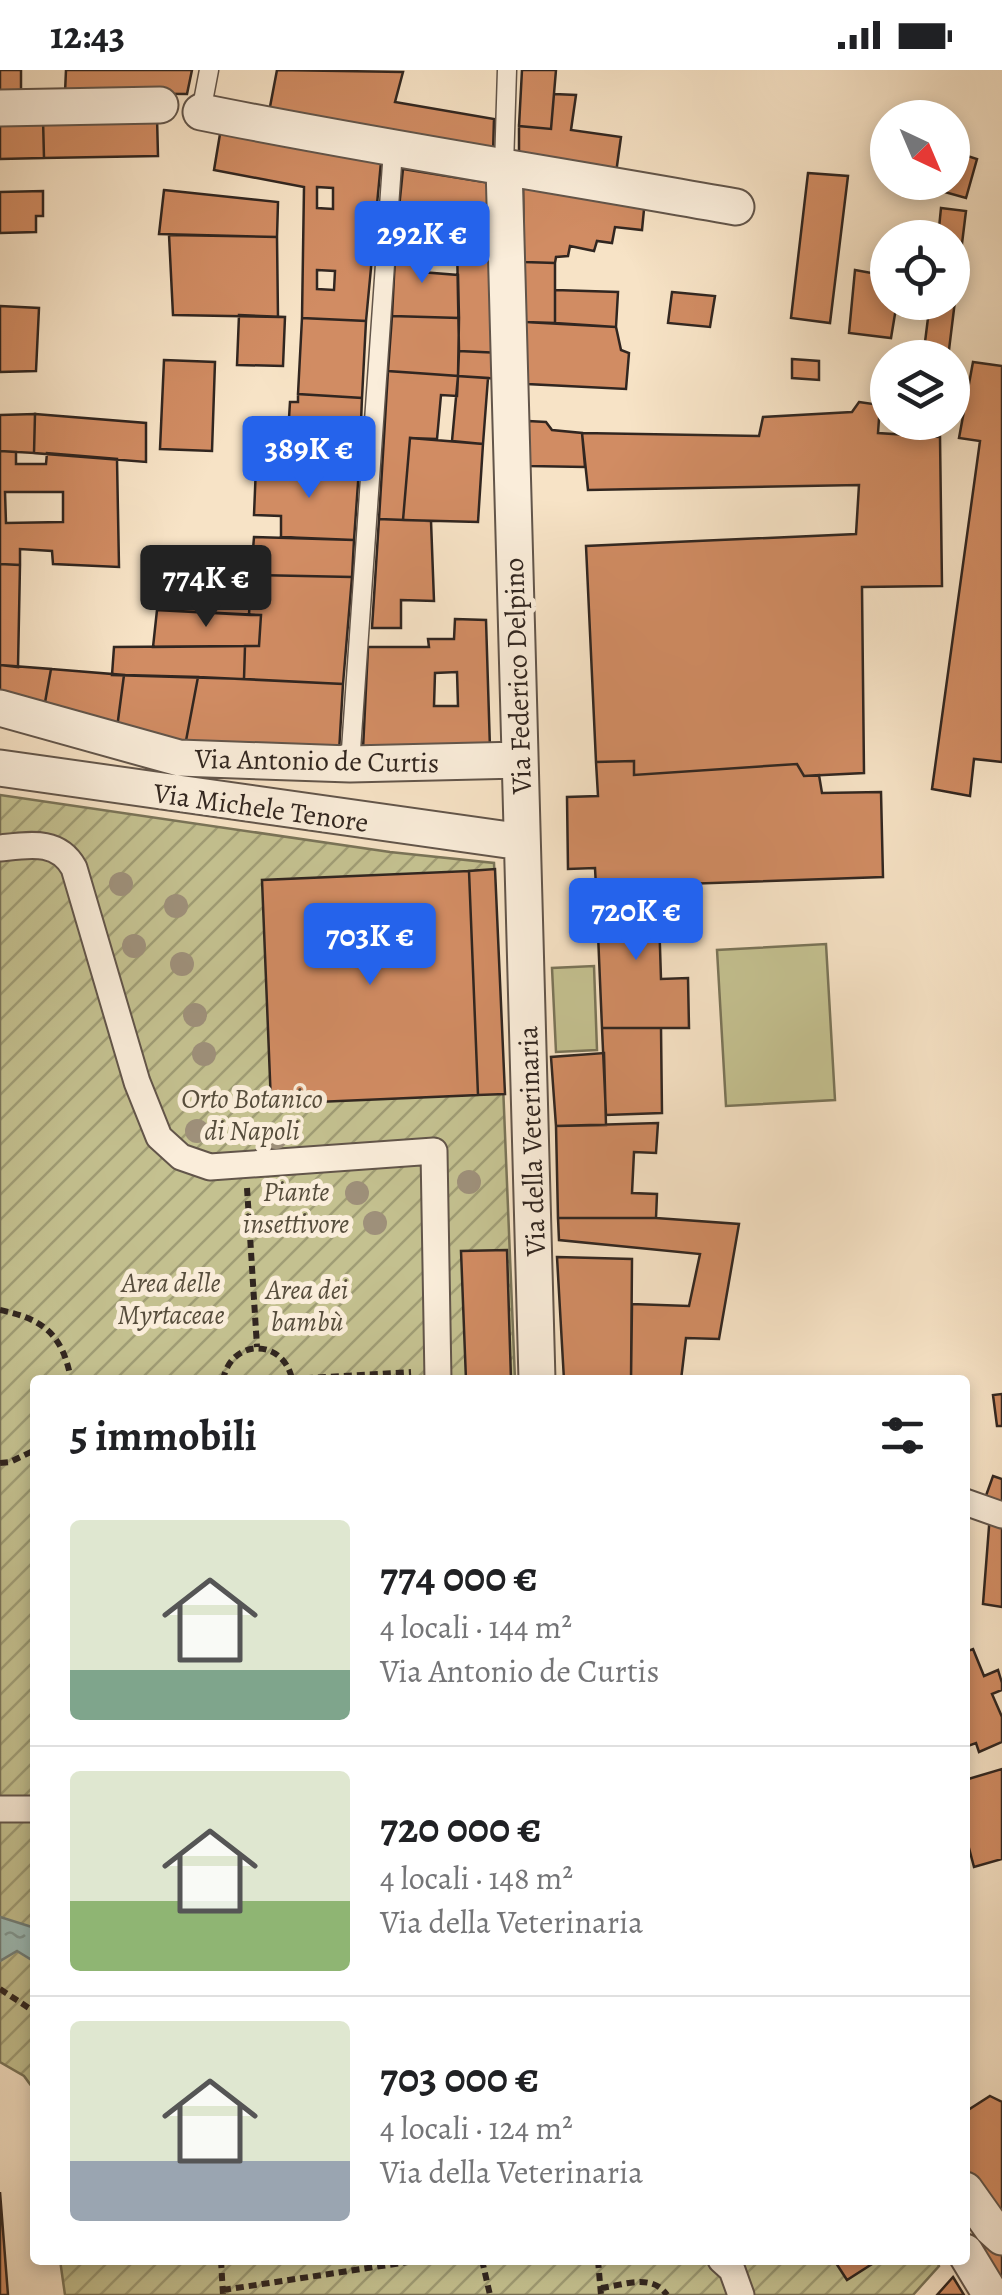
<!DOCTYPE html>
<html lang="it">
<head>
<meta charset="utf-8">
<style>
	:root { --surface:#fff; --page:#f6f6f6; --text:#202124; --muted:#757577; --line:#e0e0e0; --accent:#2563eb }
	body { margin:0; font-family:Alegreya,serif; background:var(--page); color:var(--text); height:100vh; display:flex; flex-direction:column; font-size:38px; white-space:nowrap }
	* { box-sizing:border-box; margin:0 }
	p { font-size:32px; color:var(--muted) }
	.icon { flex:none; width:55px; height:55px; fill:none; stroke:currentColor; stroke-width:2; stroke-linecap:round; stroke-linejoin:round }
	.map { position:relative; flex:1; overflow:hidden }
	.details { position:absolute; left:30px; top:1305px; width:940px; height:890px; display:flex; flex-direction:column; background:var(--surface); border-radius:10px; box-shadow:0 5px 15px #0003 }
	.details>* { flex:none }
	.needle { width:65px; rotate:136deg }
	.buttons { position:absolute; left:870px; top:30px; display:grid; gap:20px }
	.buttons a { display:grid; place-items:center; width:100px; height:100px; border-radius:50%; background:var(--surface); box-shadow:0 5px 15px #0003; font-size:50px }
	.price { position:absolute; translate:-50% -85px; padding:0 22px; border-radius:10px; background:var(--accent); color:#fff; font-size:32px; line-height:65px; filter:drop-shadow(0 2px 5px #0008) }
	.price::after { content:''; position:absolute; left:50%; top:60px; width:30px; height:22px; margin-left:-15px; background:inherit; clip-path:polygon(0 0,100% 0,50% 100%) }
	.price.current { background:#222; color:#fff }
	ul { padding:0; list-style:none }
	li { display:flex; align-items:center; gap:30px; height:250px; padding:0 40px }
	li+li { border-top:2px solid var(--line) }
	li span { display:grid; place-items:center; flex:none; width:280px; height:200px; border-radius:10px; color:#555 }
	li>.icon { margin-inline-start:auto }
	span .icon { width:120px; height:120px; fill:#fffc; stroke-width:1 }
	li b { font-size:42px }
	h2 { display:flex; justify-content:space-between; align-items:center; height:120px; padding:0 40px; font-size:42px }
	.status { display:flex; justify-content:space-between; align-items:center; height:70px; padding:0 50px; background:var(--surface); direction:ltr }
	.status svg { height:28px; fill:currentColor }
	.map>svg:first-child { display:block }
	.garden { fill:url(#garden-furrows); stroke:#7a7458; stroke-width:2.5 }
	.pitch { fill:#c4c190; stroke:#7a7458; stroke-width:2.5 }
	.water { fill:url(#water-ripples); stroke:#72817c; stroke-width:2.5 }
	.building { fill:#d18c63; stroke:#312620; stroke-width:2.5; fill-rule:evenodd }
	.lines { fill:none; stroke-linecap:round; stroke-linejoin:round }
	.service-casing { stroke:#62554a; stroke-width:21 }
	.pedestrian-casing { stroke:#62554a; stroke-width:29 }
	.minor-casing { stroke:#62554a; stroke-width:39 }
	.path { stroke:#312620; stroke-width:6; stroke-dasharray:8 5; stroke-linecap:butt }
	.service { stroke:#faedda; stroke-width:18 }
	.pedestrian { stroke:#faedda; stroke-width:25 }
	.minor { stroke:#faedda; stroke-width:35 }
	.tree { fill:#9e907a }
	.labels { text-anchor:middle; stroke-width:10; stroke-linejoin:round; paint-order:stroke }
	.street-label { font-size:28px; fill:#312620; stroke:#faedda }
	.park-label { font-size:28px; font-style:italic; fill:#564d3c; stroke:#faedda }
</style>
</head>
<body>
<div class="status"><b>12:43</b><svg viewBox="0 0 49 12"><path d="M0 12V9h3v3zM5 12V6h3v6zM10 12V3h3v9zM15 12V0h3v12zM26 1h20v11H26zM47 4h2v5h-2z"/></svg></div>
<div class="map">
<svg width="1002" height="2225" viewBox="0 0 1002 2225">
	<defs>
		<pattern id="garden-furrows" width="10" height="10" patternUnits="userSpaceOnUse" patternTransform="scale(2.5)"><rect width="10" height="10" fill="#c4c190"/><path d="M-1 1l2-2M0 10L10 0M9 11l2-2" fill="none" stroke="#a09d75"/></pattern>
		<pattern id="water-ripples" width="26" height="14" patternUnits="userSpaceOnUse" patternTransform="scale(2.5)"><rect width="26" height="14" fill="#9ebeb9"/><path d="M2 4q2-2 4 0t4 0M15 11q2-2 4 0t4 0" fill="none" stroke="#819a96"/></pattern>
	</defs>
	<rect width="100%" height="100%" fill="#f7e3c6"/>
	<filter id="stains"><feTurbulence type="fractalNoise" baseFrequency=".002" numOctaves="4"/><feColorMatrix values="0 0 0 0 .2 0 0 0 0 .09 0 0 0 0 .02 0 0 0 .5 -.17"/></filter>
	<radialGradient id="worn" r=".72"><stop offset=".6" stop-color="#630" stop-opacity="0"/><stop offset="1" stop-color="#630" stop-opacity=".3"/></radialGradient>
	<path class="garden" d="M0 725 390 782 494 793 515 1310H35V2021L24 2006 0 1992Z
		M60 2190H936L939 2196 913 2225H65Z"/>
	<path class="pitch" d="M826 874 835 1030 726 1036 717 880Z
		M594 896 597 980 556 982 552 898Z"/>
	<path class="water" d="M0 1847 35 1858V1892L17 1881 0 1891Z"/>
	<path class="building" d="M0 0H21V25H0Z
		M66 0H192L187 24 65 23Z
		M277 0 403 2 395 32 494 49 493 83 269 42Z
		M522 0H556L551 59 519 56Z
		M554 24 576 25 571 60 621 67 616 103 519 88V56L551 59Z
		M157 47 158 86 44 88 43 49Z
		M43 49 44 88 0 89V50Z
		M221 58 381 92 366 251 302 248 304 117 214 100ZM317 117 333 118V139L317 138ZM317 200 335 201 334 220 317 219Z
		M952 81 977 89 966 128 909 112H952Z
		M403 99 497 114V176L396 167Z
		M808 103 848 106 830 253 791 248Z
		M523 115 645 129 642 160 615 157 612 173 597 171 594 181 570 176 568 186 556 187 555 193 524 192Z
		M164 120 278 132 277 167 159 164Z
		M43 121V146H36V162L0 163V122Z
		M941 138 966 141 948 288H923L930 232H952V168H938Z
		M169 165 277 167 278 247 173 245Z
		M396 167 421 169V202L458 205 459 248 392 246Z
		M457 173 497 176 501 283 459 281Z
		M524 192 555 193V253L525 252Z
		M855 200 888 206V232H897L891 268 849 263Z
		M555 220 618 222 616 257 555 253Z
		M672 222 715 226 710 257 668 253Z
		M0 236 39 238 36 301 0 302Z
		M239 245 285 247 283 296 237 295Z
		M392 246 459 248 458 306 388 301Z
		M302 248 366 251 362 328 298 324Z
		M525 252 616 257 621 280 629 283 626 319 527 314Z
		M459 281 501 283 500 309 458 306Z
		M792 289 819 291V310L792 308Z
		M164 290 215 292 212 381 160 379Z
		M973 292 1002 296V692L974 689 970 726 932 719 980 371 959 368Z
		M388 301 458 306 457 326 441 325 437 369 410 368 403 450 379 449Z
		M458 306 488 308 483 374 452 371Z
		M298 324 362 328 359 399 286 397 290 332H298Z
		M859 332 880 335 878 363 940 367 942 516 862 517 864 703 804 706 797 694 634 705V691L596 692 586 476 856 464 859 415 588 420 582 363 759 366 763 347 852 342Z
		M35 344 34 383 0 381V345Z
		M35 344 146 353V392L34 383Z
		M528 351 546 352 552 360 582 363 585 397 529 396Z
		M410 368 483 374 478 452 403 450Z
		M0 381 16 382V394H46L47 383 117 389 119 497 53 494 52 481 20 479V495L0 494ZM5 422H63V452L6 453Z
		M256 396 359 399 354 470 281 467V446L254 445Z
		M379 449 431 451 434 531 401 530V558H372Z
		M254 467 354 470 352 507 251 505Z
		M0 494 20 495 18 597 0 595Z
		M160 501 251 505 249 545 157 540Z
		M251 505 352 507 343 614 244 609 245 576H259L261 545H249Z
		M157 540 261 545 259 576 153 577Z
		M455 549 486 550 490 679H363L368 577H429L428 569H454ZM457 602 458 636H434L435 603Z
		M245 576 244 609 112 605 114 577Z
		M0 595 51 599 44 638 0 626Z
		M51 599 124 605 117 658 44 638Z
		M124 605 198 607 185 676 117 658Z
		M198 607 343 614 339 682 185 676Z
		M634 691V705L797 694 804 706 819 705 822 723 881 722 883 807 596 817 595 798 568 799 567 727 598 726 596 692Z
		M495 799 505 1024 478 1025 469 801Z
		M469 801 478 1025 271 1034 262 810Z
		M658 815 661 909 688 908 689 958H602L596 817Z
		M602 958H661L662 1043 606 1045Z
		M604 983 606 1055 556 1056 551 987Z
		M658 1053 656 1083 634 1082 632 1123 657 1124 656 1148H558L556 1056Z
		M558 1148H656L739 1154 719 1269 686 1268 681 1310H631L632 1234 689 1236 700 1184 559 1170Z
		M507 1180 511 1310H466L461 1181Z
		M557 1187 632 1189 631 1310H564Z
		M1002 1324V1356H997L993 1325Z
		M993 1406 1002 1409V1440L983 1434Z
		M990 1444 1002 1448V1537L983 1534Z
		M973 1579 984 1606 998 1600 1002 1613V1620L992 1624 1002 1647V1672L979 1682 976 1673 965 1677V1582Z
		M1002 1699V1789L974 1797 965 1763V1710Z
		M990 2026 1002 2032V2145L986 2130 965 2098V2042Z
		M0 2122 8 2225H0Z
		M986 2166 1002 2181V2211L977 2172Z
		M834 2190H870L872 2194 847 2210Z
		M953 2207 964 2225H937Z"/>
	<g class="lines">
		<g class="service-casing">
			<path id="service" d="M201 42 209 0
				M504 96 507 0
				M350 694 393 80"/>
		</g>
		<g class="pedestrian-casing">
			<path id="pedestrian" d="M0 778C29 775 58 769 74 798L137 1012 159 1067 181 1087 210 1097 434 1081 438 1310
				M965 1432 1002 1445
				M0 1739H35
				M721 2190 732 2200 741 2225"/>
		</g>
		<g class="minor-casing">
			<path id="minor" d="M0 38 160 35
				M201 42C379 78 558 105 736 137
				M504 96 537 1310
				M0 638 179 688 350 694 520 690
				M0 698 522 772
				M965 2120 992 2158 1002 2167
				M965 2182 991 2225"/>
		</g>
		<path class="path" d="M247 1118 257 1277
			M0 1240C44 1249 63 1265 71 1310
			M292 1309 411 1302
			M223 1310C231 1268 283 1268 292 1309
			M0 1393 10 1392 35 1380
			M0 1919 35 1942
			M221 2190 223 2225
			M482 2190 490 2225
			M598 2190 601 2225
			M601 2218C624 2215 652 2203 667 2225
			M223 2220 421 2190"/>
		<use href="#service" class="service"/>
		<use href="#pedestrian" class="pedestrian"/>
		<use href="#minor" class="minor"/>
	</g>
	<g class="tree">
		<circle cx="121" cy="814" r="12"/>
		<circle cx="176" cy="836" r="12"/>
		<circle cx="134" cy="876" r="12"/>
		<circle cx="182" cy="894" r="12"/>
		<circle cx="195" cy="945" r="12"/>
		<circle cx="204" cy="984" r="12"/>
		<circle cx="197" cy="1061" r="12"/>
		<circle cx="276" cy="1067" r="12"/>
		<circle cx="469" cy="1112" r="12"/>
		<circle cx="357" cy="1123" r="12"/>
		<circle cx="375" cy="1153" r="12"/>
	</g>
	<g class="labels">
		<g class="street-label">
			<text transform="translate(517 606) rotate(-92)" y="10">Via Federico Delpino</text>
			<text transform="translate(317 690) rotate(1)" y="10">Via Antonio de Curtis</text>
			<text transform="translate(261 737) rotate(8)" y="10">Via Michele Tenore</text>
			<text transform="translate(531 1071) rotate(-92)" y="10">Via della Veterinaria</text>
		</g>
		<g class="park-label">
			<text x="252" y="1038">Orto Botanico<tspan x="252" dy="32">di Napoli</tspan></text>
			<text x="296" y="1131">Piante<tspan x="296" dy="32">insettivore</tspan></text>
			<text x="171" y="1222">Area delle<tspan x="171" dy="32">Myrtaceae</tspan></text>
			<text x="307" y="1229">Area dei<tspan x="307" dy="32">bambù</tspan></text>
		</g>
	</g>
	<rect width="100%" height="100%" filter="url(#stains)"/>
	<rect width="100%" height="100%" fill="url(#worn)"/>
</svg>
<div class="buttons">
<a><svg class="needle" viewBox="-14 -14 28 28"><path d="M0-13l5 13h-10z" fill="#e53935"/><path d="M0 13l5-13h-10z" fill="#757577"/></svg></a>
<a><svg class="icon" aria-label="locate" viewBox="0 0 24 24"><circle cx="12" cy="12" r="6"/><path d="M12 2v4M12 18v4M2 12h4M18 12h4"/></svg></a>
<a><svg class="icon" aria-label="layers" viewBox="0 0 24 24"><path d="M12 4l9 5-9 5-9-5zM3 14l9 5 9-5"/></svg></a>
</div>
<b class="price" style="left:422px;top:216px">292K €</b>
<b class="price" style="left:309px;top:431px">389K €</b>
<b class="price current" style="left:206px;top:560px">774K €</b>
<b class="price" style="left:636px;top:893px">720K €</b>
<b class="price" style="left:370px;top:918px">703K €</b>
<section class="details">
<h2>5 immobili<svg class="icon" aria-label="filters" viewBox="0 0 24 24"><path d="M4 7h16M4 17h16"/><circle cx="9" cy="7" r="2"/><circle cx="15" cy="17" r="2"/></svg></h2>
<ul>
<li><span style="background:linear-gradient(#dfe7d0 75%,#7fa58c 0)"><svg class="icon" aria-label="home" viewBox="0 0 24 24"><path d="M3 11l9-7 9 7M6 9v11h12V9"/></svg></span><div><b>774 000 €</b><p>4 locali · 144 m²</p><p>Via Antonio de Curtis</p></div></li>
<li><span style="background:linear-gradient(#dfe7d0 65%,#8fb573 0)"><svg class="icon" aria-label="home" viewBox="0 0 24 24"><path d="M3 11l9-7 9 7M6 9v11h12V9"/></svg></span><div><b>720 000 €</b><p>4 locali · 148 m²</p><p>Via della Veterinaria</p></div></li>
<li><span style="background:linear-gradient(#dfe7d0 70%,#9aa5b1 0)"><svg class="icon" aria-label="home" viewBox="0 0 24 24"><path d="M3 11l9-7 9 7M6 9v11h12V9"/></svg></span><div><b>703 000 €</b><p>4 locali · 124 m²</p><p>Via della Veterinaria</p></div></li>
</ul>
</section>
</div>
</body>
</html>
